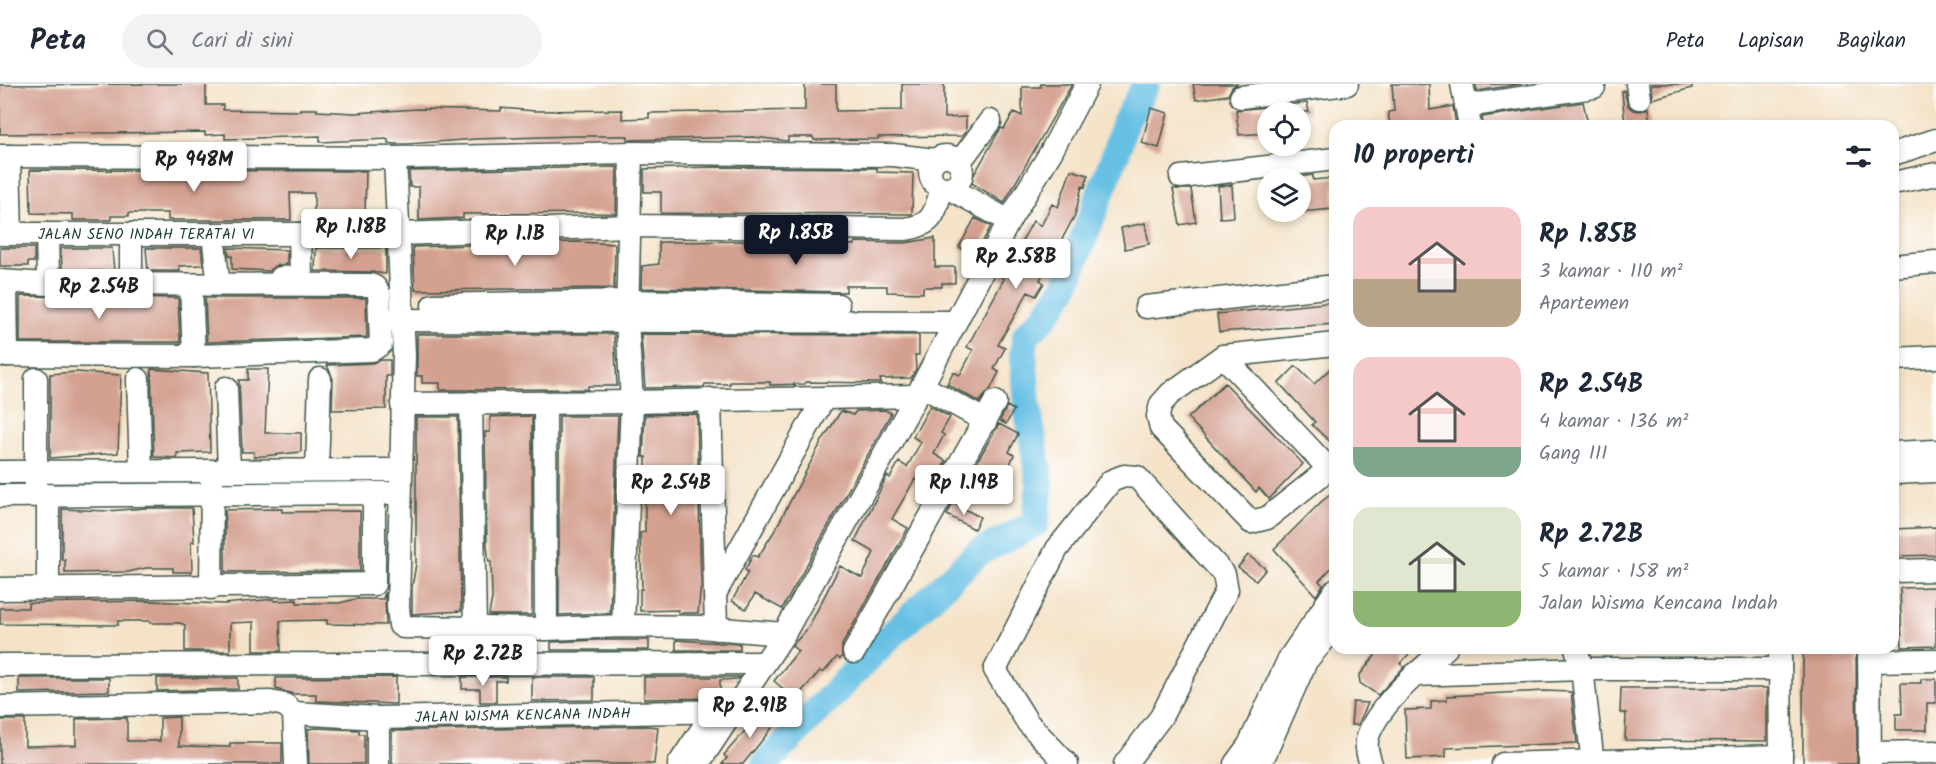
<!DOCTYPE html>
<html lang="id">
<head>
<meta charset="utf-8">
<style>
	:root { --surface:#fff; --page:#f2f2f3; --text:#1f2937; --muted:#747a83; --line:#e0e1e3; --accent:#111827 }
	body { margin:0; font-family:Kalam,sans-serif; background:var(--page); color:var(--text); height:100vh; display:flex; flex-direction:column; font-size:22px; white-space:nowrap }
	* { box-sizing:border-box; margin:0 }
	p { font-size:20px; color:var(--muted) }
	.icon { flex:none; width:33px; height:33px; fill:none; stroke:currentColor; stroke-width:2; stroke-linecap:round; stroke-linejoin:round }
	.map { position:relative; flex:1; overflow:hidden }
	.details { position:absolute; left:1329px; top:36px; width:570px; height:534px; display:flex; flex-direction:column; background:var(--surface); border-radius:18px; box-shadow:0 3px 9px #0003 }
	.details>* { flex:none }
	.controls { position:absolute; left:1257px; top:18px; display:grid; gap:12px }
	.controls a { display:grid; place-items:center; width:54px; height:54px; border-radius:50%; background:var(--surface); box-shadow:0 3px 9px #0003; font-size:30px }
	.price { position:absolute; translate:-50% -51px; padding:0 14px; border-radius:6px; background:#fff; color:#222; font-size:20px; line-height:39px; filter:drop-shadow(0 2px 3px #0008) }
	.price::after { content:''; position:absolute; left:50%; top:36px; width:18px; height:14px; margin-left:-9px; background:inherit; clip-path:polygon(0 0,100% 0,50% 100%) }
	.price.current { background:var(--accent); color:#fff }
	ul { padding:0; list-style:none }
	li { display:flex; align-items:center; gap:18px; height:150px; padding:0 24px }
	li span { display:grid; place-items:center; flex:none; width:168px; height:120px; border-radius:18px; color:#555 }
	li>.icon { margin-inline-start:auto }
	span .icon { width:72px; height:72px; fill:#fffc; stroke-width:1 }
	li b { font-size:26px }
	h2 { display:flex; justify-content:space-between; align-items:center; height:72px; padding:0 24px; font-size:26px }
	header { display:flex; align-items:center; gap:36px; box-sizing:border-box; height:84px; padding:0 30px; background:var(--surface); border-bottom:2px solid var(--line) }
	header strong { font-size:28px }
	nav { display:flex; gap:33px; margin-inline-start:auto; font-size:21px }
	.search { width:420px; height:54px; background:var(--page); display:flex; align-items:center; gap:15px; box-sizing:border-box; padding:0 21px; border-radius:33px; color:var(--muted); font-size:22px }
	.map>svg:first-child { display:block }
	.lines { fill:none; stroke-linecap:round; stroke-linejoin:round }
	.river { stroke:#66c0e4; stroke-width:28 }
	.building { fill:#d4a191 }
	.minor-casing { stroke:#3f564a; stroke-width:25 }
	.minor { stroke:#fff; stroke-width:22 }
	.labels { text-anchor:middle; stroke-width:4.5; stroke-linejoin:round; paint-order:stroke }
	.street-label { font-size:15px; fill:#1f3d34; stroke:#fff }
</style>
</head>
<body>
<header>
<strong>Peta</strong>
<div class="search"><svg class="icon" aria-label="search" viewBox="0 0 24 24"><circle cx="10" cy="10" r="6"/><path d="M15 15l6 6"/></svg>Cari di sini</div>
<nav><a>Peta</a><a>Lapisan</a><a>Bagikan</a></nav>
</header>
<div class="map">
<svg width="1936" height="680" viewBox="0 0 1936 680">
	<rect width="100%" height="100%" fill="#fff"/>
	<filter id="ink" filterUnits="userSpaceOnUse"><feTurbulence type="fractalNoise" baseFrequency=".0167" numOctaves="2"/><feDisplacementMap in="SourceGraphic" scale="12" xChannelSelector="R" yChannelSelector="G"/><feConvolveMatrix kernelMatrix="1 2 1 2 8 2 1 2 1" color-interpolation-filters="sRGB"/></filter>
	<filter id="wash" filterUnits="userSpaceOnUse"><feTurbulence type="fractalNoise" baseFrequency=".008" numOctaves="4" result="noise"/><feDisplacementMap in="SourceGraphic" scale="24" xChannelSelector="R" yChannelSelector="G"/><feGaussianBlur stdDeviation="1.35" result="paint"/><feColorMatrix in="noise" values="0 0 0 0 0 0 0 0 0 0 0 0 0 0 0 0 0 1.4 0 .05"/><feComposite in="paint" operator="in"/></filter>
	<g filter="url(#wash)">
		<rect width="100%" height="100%" fill="#f4e3c8"/>
		<g class="lines">
			<path class="river" d="M765 680 878 564 978 469 1035 440 1040 400 1027 320 1023 269 1026 251 1044 234 1065 203 1117 66 1124 41 1146 0"/>
		</g>
		<g id="blocks">
			<path class="building" d="M152 0H206V21H223V26L300 27V25H317V27L354 29 418 25 501 27V24L535 27 622 26V35L649 34V29L805 26V0H836V27L902 26V0H944V34L966 33V47L962 52 878 53V55L814 56 813 53H788V57L753 53 628 56V52H575L476 55 408 60H393L388 59V55L320 58V52L225 55V50L205 51V48L0 50V1Z
				M1041 0H1072L1004 119 970 98 996 52 1001 44 1004 45 1014 28 1022 32V3H1041Z
				M1193 0H1238L1232 3 1228 11 1196 16Z
				M1392 0H1429L1430 26 1453 22 1456 42H1390L1388 28 1394 27Z
				M1476 0H1522L1477 7Z
				M1651 0H1692V4L1652 15Z
				M1624 6 1628 22 1633 26 1641 27 1648 24 1650 42H1625L1622 7Z
				M1583 18 1588 40 1483 42 1482 33Z
				M1307 19 1309 28H1268V49L1239 51 1236 26Z
				M1151 24 1168 29 1159 64 1142 59Z
				M617 83 616 129 463 130V134L419 136V103H410L409 87Z
				M712 83 877 84V88L913 89 912 130 661 129V108H644V85Z
				M30 86 366 87 365 129H314V109H290L291 136H168V129H129V132H111V136H73V130L31 129Z
				M1071 86 1088 91 1085 103 1082 102 1075 131 1040 196 1044 199 1036 212 1028 208 998 261 1005 264 994 285 999 288 990 306 979 318 947 300 953 288 960 291 973 266 967 263 1004 195 997 189 1012 161 1018 164 1033 137 1041 142 1052 120 1058 123Z
				M1313 91V96L1335 94 1333 125 1300 128V93Z
				M1232 101 1234 133 1220 134 1218 102Z
				M1173 105H1191L1196 138 1180 141Z
				M975 134 991 142 975 172 959 163Z
				M1145 139 1149 160 1125 165 1121 144Z
				M935 154V183H955V199H942V203H923V209L887 208V202H846V208L641 204 642 182 659 180V158L770 157 855 161V158L905 159Z
				M579 158 615 160 614 204 415 206 413 163Z
				M0 164H34V178H28V182H0Z
				M61 164H112L114 187H62Z
				M146 164H201L203 181 179 182 180 187H148Z
				M228 164 287 166V180L274 182 269 187 232 185V172H229Z
				M316 164H386V190L370 188 315 187Z
				M20 212 178 214 180 258H20Z
				M205 214H366L367 253 207 258Z
				M1335 218V240L1219 248 1217 230Z
				M417 250H614L617 302H588V305L440 306V299H422V292H417Z
				M641 250 919 251V271H915L916 285 911 294 880 295 881 299 805 298V300L770 301V298H730V300H705L704 303 645 304Z
				M381 276H390V292H386V325L332 326 333 295 327 281 372 279Z
				M1335 280V362L1312 341 1315 338 1279 299 1296 282 1314 300Z
				M151 285 208 289 210 368 177 369V374L154 373Z
				M248 285H268L265 349H301V368L254 373V368H242L239 296H248Z
				M76 288 121 291 118 369 50 374V290Z
				M1225 299 1303 380 1269 415 1259 404 1256 408 1188 334Z
				M930 322 950 333 941 349 944 351 934 370 946 377 931 404 915 395 892 435 908 444 842 561V573L840 575 837 573 823 589 820 587 795 615 774 597 798 567 792 562 808 544 840 482 862 494 874 468 855 457 887 392 890 394 899 378 907 383 921 358 913 353Z
				M1007 322 1014 326 1006 340 1000 337Z
				M885 326 891 329 782 525 755 510 746 525 732 517 748 488 745 486 753 471 758 473 775 446 822 357 841 327 853 331 856 327Z
				M697 330 701 501 698 529H678V526L640 527V505H642L640 449 645 448V411H649V384H646V373H643L645 331Z
				M532 332V531H489L492 514 491 478H489L487 462 485 348H490V333Z
				M559 332H618L610 529 559 531Z
				M416 333H458L461 527 412 530V503L416 480Z
				M999 340 1018 350 1009 368 1014 371 1001 401 1005 403 999 414 978 404 980 399 968 393Z
				M1335 407V480L1319 497 1323 501 1316 512 1274 465 1321 418Z
				M953 419 980 433 974 445 947 431Z
				M146 424H192L194 458H191L192 488H173V484H146L128 488 65 489V476H62V425L107 427Z
				M282 425V428L360 427V487L225 488V426Z
				M1936 443V471L1896 472 1895 445Z
				M1248 471 1266 485 1256 497 1238 483Z
				M1936 503V562L1902 563 1900 504Z
				M385 508 386 541 327 540V536L280 537 281 567H254V538L230 539V567H185V541L180 539H150V537H118V541L0 540V524H28V519L148 517 224 520 274 515V517L297 516V519H339L356 515H383Z
				M598 556H649V566H551V558Z
				M676 556 740 560V566H676Z
				M445 557 506 558V566H445Z
				M1381 564H1414L1400 580 1404 583 1378 611 1360 599 1359 592Z
				M1803 564H1856L1857 680H1803Z
				M396 593V620L316 617V610H293L276 605V594Z
				M462 593H506V597H496V618H480V605H462Z
				M532 593H594V616L532 617Z
				M644 593H740L738 595 720 596V614L644 615Z
				M19 594H109V607L19 609Z
				M157 594H238V605L157 607Z
				M1921 595H1936V619H1927V646H1896V630H1902L1901 599H1921Z
				M1621 604H1767V657L1625 656 1626 629H1620Z
				M1544 607 1571 608 1577 659 1446 664V673L1407 675 1405 626 1431 625V617L1447 616V612Z
				M1353 618 1368 619 1358 641H1351Z
				M761 625 776 639 743 680H722L727 674 724 671 750 641 747 639Z
				M179 633V662L230 663V659H282V680H0V636H25V662L76 661V635L127 634V657H160V634Z
				M645 642 658 643 654 680H392V647Z
				M316 644 359 646V650H364V680H309L308 645Z"/>
		</g>
	</g>
	<g filter="url(#ink)">
		<use href="#blocks" fill-opacity="0" stroke="#3f564a" stroke-width="1.5"/>
		<g class="lines">
			<g class="minor-casing">
				<g id="minor">
					<path d="M1462 0 1470 42"/>
					<path d="M1637 0 1639 14"/>
					<path d="M1241 13 1347 0"/>
					<path d="M1466 22 1594 3"/>
					<path d="M1893 70 1936 56"/>
					<path d="M0 72 395 74 631 69 893 71 935 76"/>
					<path d="M9 72 11 150"/>
					<circle cx="946" cy="88" r="16"/>
					<path d="M395 74 404 270 398 523 400 541 403 543 546 545 623 542 699 543 784 550"/>
					<path d="M959 79 990 37"/>
					<path d="M1181 93 1335 75"/>
					<path d="M1893 99 1936 90"/>
					<path d="M949 104 1009 137"/>
					<path id="s1" d="M0 150H398L630 142 905 145C935 141 934 129 942 104"/>
					<path d="M47 150 48 194"/>
					<path d="M131 150V194"/>
					<path d="M213 150 218 194"/>
					<path d="M1893 182 1936 178"/>
					<path d="M281 194 301 193 300 150"/>
					<path d="M0 197 48 200 370 201 375 203 379 209 381 260 372 266 194 272 0 271"/>
					<path d="M6 198 7 271"/>
					<path d="M191 201 194 272"/>
					<path d="M433 221 629 217 838 221"/>
					<path d="M1146 223 1335 202"/>
					<path d="M388 236 954 238"/>
					<path d="M1335 260 1223 272 1170 310 1161 320 1158 332 1161 344 1251 438 1267 434 1335 380"/>
					<path d="M1223 272 1328 384"/>
					<path d="M1893 275 1936 273"/>
					<path d="M138 295 141 387"/>
					<path d="M922 302 986 337"/>
					<path d="M226 304 229 387"/>
					<path d="M710 315 716 545"/>
					<path d="M471 319 475 544"/>
					<path d="M545 319 546 545"/>
					<path d="M402 320 632 318 915 312"/>
					<path d="M1893 369 1936 367"/>
					<path d="M317 386 320 295"/>
					<path d="M0 388 401 386"/>
					<path d="M1893 389 1936 387"/>
					<path d="M36 401V295"/>
					<path d="M0 412 387 409"/>
					<path d="M1893 487 1936 486"/>
					<path d="M211 504 212 397"/>
					<path d="M0 505 374 500V409"/>
					<path d="M48 505V411"/>
					<path d="M716 508 824 314"/>
					<path d="M623 542 632 318 627 237 631 69"/>
					<path d="M1576 564 1582 585 1593 680"/>
					<path d="M1780 564 1781 680"/>
					<path d="M1869 564 1870 680"/>
					<path d="M854 568 995 318"/>
					<path d="M1869 577 1936 576"/>
					<path d="M0 581 764 579"/>
					<path d="M1414 591 1582 585H1780"/>
					<path d="M0 623 270 618 285 621 294 629"/>
					<path d="M378 634V680"/>
					<path d="M1869 669 1936 668"/>
					<path id="s2" d="M296 680 294 629 378 634 732 627"/>
					<path d="M679 680 703 644"/>
					<path d="M698 680 784 550 922 302 1009 137 1051 68 1087 0"/>
					<path d="M1067 680 1028 639 995 586 1057 465 1111 397 1124 392 1137 393 1224 490 1227 506 1161 633 1125 680"/>
					<path d="M1235 680 1249 661 1289 575 1335 507"/>
					<path d="M1258 680 1265 670 1306 577 1335 543"/>
					<path d="M1371 680C1368 671 1365 662 1368 652 1380 619 1420 586 1446 564"/>
					<path d="M1503 680 1781 672"/>
				</g>
			</g>
			<use href="#minor" class="minor"/>
		</g>
	</g>
	<g class="labels">
		<g class="street-label">
			<text dy="5" stroke="none"><textPath href="#s1" startOffset="146">JALAN SENO INDAH TERATAI VI</textPath></text>
			<text dy="5" stroke="none"><textPath href="#s2" startOffset="280">JALAN WISMA KENCANA INDAH</textPath></text>
		</g>
	</g>
</svg>
<div class="controls">
<a><svg class="icon" aria-label="locate" viewBox="0 0 24 24"><circle cx="12" cy="12" r="6"/><path d="M12 2v4M12 18v4M2 12h4M18 12h4"/></svg></a>
<a><svg class="icon" aria-label="layers" viewBox="0 0 24 24"><path d="M12 4l9 5-9 5-9-5zM3 14l9 5 9-5"/></svg></a>
</div>
<b class="price" style="left:194px;top:109px">Rp 948M</b>
<b class="price" style="left:351px;top:176px">Rp 1.18B</b>
<b class="price current" style="left:796px;top:182px">Rp 1.85B</b>
<b class="price" style="left:515px;top:183px">Rp 1.1B</b>
<b class="price" style="left:1016px;top:206px">Rp 2.58B</b>
<b class="price" style="left:99px;top:236px">Rp 2.54B</b>
<b class="price" style="left:671px;top:432px">Rp 2.54B</b>
<b class="price" style="left:964px;top:432px">Rp 1.19B</b>
<b class="price" style="left:483px;top:603px">Rp 2.72B</b>
<b class="price" style="left:750px;top:655px">Rp 2.91B</b>
<section class="details">
<h2>10 properti<svg class="icon" aria-label="filters" viewBox="0 0 24 24"><path d="M4 7h16M4 17h16"/><circle cx="9" cy="7" r="2"/><circle cx="15" cy="17" r="2"/></svg></h2>
<ul>
<li><span style="background:linear-gradient(#f6c9c9 60%,#b9a48a 0)"><svg class="icon" aria-label="home" viewBox="0 0 24 24"><path d="M3 11l9-7 9 7M6 9v11h12V9"/></svg></span><div><b>Rp 1.85B</b><p>3 kamar · 110 m²</p><p>Apartemen</p></div></li>
<li><span style="background:linear-gradient(#f6c9c9 75%,#7fa58c 0)"><svg class="icon" aria-label="home" viewBox="0 0 24 24"><path d="M3 11l9-7 9 7M6 9v11h12V9"/></svg></span><div><b>Rp 2.54B</b><p>4 kamar · 136 m²</p><p>Gang III</p></div></li>
<li><span style="background:linear-gradient(#dfe7d0 70%,#8fb573 0)"><svg class="icon" aria-label="home" viewBox="0 0 24 24"><path d="M3 11l9-7 9 7M6 9v11h12V9"/></svg></span><div><b>Rp 2.72B</b><p>5 kamar · 158 m²</p><p>Jalan Wisma Kencana Indah</p></div></li>
</ul>
</section>
</div>
</body>
</html>
